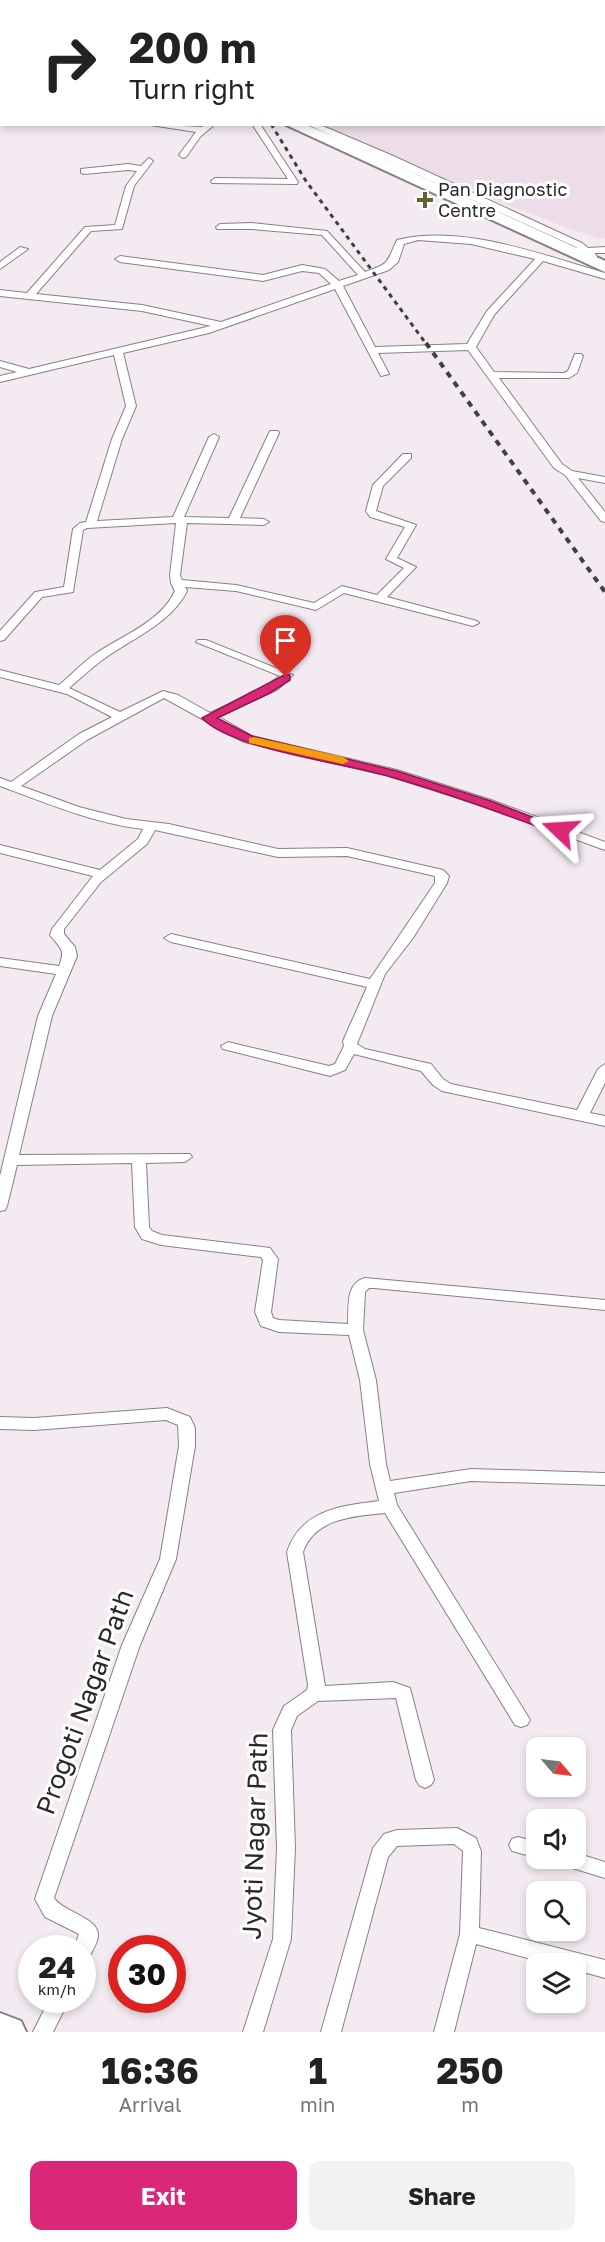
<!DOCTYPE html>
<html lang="en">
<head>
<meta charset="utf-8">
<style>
  :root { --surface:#fff; --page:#f2f2f2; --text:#222; --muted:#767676; --accent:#db2777 }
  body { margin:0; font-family:"Golos Text",sans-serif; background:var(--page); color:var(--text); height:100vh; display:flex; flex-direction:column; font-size:22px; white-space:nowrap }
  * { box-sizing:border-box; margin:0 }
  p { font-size:20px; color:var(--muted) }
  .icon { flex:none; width:33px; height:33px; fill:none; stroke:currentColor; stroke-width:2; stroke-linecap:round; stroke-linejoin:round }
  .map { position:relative; height:2032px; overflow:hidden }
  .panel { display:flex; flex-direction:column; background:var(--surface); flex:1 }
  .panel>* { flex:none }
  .guide { position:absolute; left:0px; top:0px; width:606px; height:126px; box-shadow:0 3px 9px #0003; background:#fff; color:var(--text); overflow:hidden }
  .needle { width:39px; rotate:118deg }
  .buttons { position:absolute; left:526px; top:1737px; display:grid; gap:12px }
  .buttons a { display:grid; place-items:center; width:60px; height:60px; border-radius:12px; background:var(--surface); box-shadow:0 3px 9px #0003; font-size:30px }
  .speed { position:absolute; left:18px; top:1935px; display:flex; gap:12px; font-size:30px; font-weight:700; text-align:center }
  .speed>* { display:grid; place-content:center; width:78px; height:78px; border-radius:50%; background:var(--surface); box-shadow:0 3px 9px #0003; line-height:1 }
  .speed small { font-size:15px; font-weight:400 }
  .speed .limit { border:9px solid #d22; background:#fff; color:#111 }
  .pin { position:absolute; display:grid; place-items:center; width:51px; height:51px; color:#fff; margin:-62px -26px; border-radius:50% 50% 50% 0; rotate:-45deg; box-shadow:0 0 6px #0007 }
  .pin .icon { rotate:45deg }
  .me { position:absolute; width:66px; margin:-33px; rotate:290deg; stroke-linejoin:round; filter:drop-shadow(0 0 4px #0008) }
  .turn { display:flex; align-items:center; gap:21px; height:126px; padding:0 30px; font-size:27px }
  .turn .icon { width:78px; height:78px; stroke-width:2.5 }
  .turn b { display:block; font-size:42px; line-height:51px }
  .eta { display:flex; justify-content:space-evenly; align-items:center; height:102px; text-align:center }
  .eta b { font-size:36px; font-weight:700; line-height:42px }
  .cta { display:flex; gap:12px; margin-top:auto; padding:12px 30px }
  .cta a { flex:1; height:69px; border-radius:12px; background:var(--accent); color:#fff; font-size:24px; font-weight:700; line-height:69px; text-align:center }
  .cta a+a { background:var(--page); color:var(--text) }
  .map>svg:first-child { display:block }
</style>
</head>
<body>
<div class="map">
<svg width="605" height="2032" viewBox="0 0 605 2032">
  <rect width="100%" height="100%" fill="#f3ebf1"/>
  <path fill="#ecdde8" d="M565,0H605V238H598L562,226L301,125L604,124V2L564,1Z"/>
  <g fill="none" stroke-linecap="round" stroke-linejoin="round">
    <g stroke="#878085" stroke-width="2">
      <path id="minor" d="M215,0H223L214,2Z
        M555,0H563L554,2Z
        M0,21H2V25H0Z
        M144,124L202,127L205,124H215L200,137L186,157L183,158L179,155L196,132Z
        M252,124H260L298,182L297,184L212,183L211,181L215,178L288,179Z
        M306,124H318L391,155L582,243L588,248L605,247V253H594L597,256L593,263H587V257L576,247Z
        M149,158L153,161L134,186L122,229L91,231L36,294L142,305L221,322L331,284L319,273L302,271L263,281L120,262L115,259L120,256L263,275L302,265L325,269L339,281L358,275L322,235L252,229H217L216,227L220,224L252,223L327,231L365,272C391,263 386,263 397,240C463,224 542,255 605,273V279L543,261L494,315L476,347L494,372L564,373L568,371L575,354H581L583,356L577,373L569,378H499L562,464L572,471L605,477V483L578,478L605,512V522L601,521L565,475L554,468L468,350L378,353L389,374L381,376L335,289L209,333L123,353L136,406L122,439L97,521L173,517L209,437L214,434L219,437L184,517L229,518L269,433L270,431H278L279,433L240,518L264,519L269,522L264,525L187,523L180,575L182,580L236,585L314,603L342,586L377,595L404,568L386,559L405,527L370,517L366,511L373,485L403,454H411V458L383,486L376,511L416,525L397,558L416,567L387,597L477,621L479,623L473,626L344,593L316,610L236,591L185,587L187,591C170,625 130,639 101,661C90,669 80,679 69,688L120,712L163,691L178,695L210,713L259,690L280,676L196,642L198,640H206L293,675L278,689L219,717L252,736L397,770L491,800L605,842V850L483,806L389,776L244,742L164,698L87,740L21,786L79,807L126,819L169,824L278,849L347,848L443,870L449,876L447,883L413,938L385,974L357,1044L365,1049L431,1064L443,1079L451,1084L577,1110L598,1069L605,1064V1083L590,1113L605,1116V1126L442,1091L433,1085L421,1071L354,1054L345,1070L330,1076L223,1049L221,1046L228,1042L329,1066L335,1064L344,1046L343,1041L367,987L171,942L164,938L171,934L370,979L435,883V876L347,856L278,857L155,830L147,844L101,882L64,929V934L75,947L77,956L52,1016L19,1155L190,1154L192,1157L185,1162L146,1163L149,1227L152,1231L162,1235L270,1248L278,1259L271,1312L273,1318L279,1320L348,1324C349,1308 345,1283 365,1278L605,1300V1310L374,1288H369L365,1292L363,1330L376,1380L386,1464L390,1481L471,1469L605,1473V1485L471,1481L394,1493L397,1505L527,1715L530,1720L527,1725L521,1727L515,1725L385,1513C354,1516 315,1518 303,1552L325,1686L393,1682L410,1688L434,1780L431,1785L425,1788L419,1785L416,1780L396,1698L318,1701L297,1716L291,1730L295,1848L291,1939L263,2032H243L273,1939L277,1848L273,1730L284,1706L307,1690L308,1685L287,1552C301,1510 340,1506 379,1501L370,1464L360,1380L349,1335L279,1332L261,1326L255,1312L263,1260L261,1257L161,1245L142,1239L135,1227L132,1163L17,1165L7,1206L5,1210L0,1211V1176L38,1016L56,974L0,966V958L59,966C66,949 60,948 50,935L52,929L93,876L0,853V845L100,870L138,839L143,829C93,823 46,803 0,786V778L11,782L79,734L112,717L67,694L0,677V670L59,685C71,675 82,663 95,654C121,636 161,622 175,591L171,583L170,575L176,523L87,528L83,530L73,592L42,597L4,640L0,641V631L35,592L64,587L73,529L80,523L86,522L112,439L126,406L114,355L0,382V376L17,372L0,367V361L29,369L211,326L142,311L0,296V290L27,293L85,227L115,225L126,186L137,171L128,170L84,174L81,173V169L128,164L141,166ZM418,240L471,244L535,259L487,311L467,344L375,347L343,286L389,270L398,262L404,244Z
        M20,247L28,249L0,269V262Z
        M167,1408L190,1417L195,1428V1446L176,1559L140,1645L54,1898C63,1912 100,1918 98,1936C98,1943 91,1952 89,1958L82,1960V1948H74L79,1934L45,1917L35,1899L122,1645L160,1559L179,1446L178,1425L166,1420L34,1430L0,1429V1417L34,1418Z
        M457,1828L476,1838L481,1851L479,1928L605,1960V1978L576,1970V1964H550L476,1944L454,2032H434L460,1934L463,1851L454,1844L397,1846L388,1857L341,2032H321L373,1848L384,1834L397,1830Z
        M518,1837L537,1842V1858L512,1851L509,1845L512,1839Z
        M576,1853L605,1862V1878L559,1864L557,1858H576Z
        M49,2000H69L53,2032H33Z"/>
    </g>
    <g stroke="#878085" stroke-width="4">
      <path id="primary" d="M21,0H35L36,2H22Z
        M284,124H304L340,139L605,261V272Z
        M0,2013L21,2021L26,2032H0Z"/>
    </g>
    <use href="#minor" fill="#fff" fill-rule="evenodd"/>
    <use href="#primary" fill="#fff" fill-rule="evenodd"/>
    <path stroke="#423f41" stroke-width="3" stroke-dasharray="4.5 4.5" stroke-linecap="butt" d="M271,124L306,181L427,345"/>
    <path stroke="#423f41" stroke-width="4" stroke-dasharray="6 6" stroke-linecap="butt" d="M426,343L605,592"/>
  </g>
  <path fill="#db2777" stroke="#8e194d" stroke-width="1.5" d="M286,674L290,675V680L270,693L217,718L252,736L397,771L491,801L566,830L564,833H555C501,813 447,793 391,777C346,763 232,750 202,718Z"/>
  <path fill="#f59e0b" d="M254,737L343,757L349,761L343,764L249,743V738Z"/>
  <path fill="#626330" stroke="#fff" stroke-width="2" d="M422 191h6v6h6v6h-6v6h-6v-6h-6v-6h6z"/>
  <g text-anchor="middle" stroke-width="6" stroke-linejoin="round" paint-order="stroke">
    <g font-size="18" fill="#2b282a" stroke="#fff" text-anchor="start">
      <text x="438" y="196">Pan Diagnostic<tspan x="438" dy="21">Centre</tspan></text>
    </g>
    <g font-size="26" fill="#2b282a" stroke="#fff">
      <text transform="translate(85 1702) rotate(-70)" y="9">Progoti Nagar Path</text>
      <text transform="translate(255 1836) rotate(-88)" y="9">Jyoti Nagar Path</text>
    </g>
  </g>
</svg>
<div class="buttons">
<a><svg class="needle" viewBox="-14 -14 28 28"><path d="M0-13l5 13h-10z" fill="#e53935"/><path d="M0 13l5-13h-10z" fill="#767676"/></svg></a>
<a><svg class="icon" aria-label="sound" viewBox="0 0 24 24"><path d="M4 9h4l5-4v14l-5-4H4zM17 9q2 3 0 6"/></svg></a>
<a><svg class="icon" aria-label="search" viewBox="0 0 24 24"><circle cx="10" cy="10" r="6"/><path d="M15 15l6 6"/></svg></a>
<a><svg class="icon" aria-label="layers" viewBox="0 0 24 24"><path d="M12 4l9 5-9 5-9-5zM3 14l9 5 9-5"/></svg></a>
</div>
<div class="speed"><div>24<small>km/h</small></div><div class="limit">30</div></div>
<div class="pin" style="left:286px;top:677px;background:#d93025"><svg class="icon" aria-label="arrive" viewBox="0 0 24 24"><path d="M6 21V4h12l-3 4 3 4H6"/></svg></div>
<svg class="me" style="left:560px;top:830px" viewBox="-20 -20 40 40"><path d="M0-17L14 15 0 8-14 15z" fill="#db2777" stroke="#fff" stroke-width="4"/></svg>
<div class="guide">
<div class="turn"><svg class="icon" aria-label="right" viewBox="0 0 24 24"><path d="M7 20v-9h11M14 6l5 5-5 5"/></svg><div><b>200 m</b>Turn right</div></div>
</div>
</div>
<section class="panel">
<div class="eta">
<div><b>16:36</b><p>Arrival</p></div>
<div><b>1</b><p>min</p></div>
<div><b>250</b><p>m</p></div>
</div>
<div class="cta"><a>Exit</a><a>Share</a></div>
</section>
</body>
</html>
